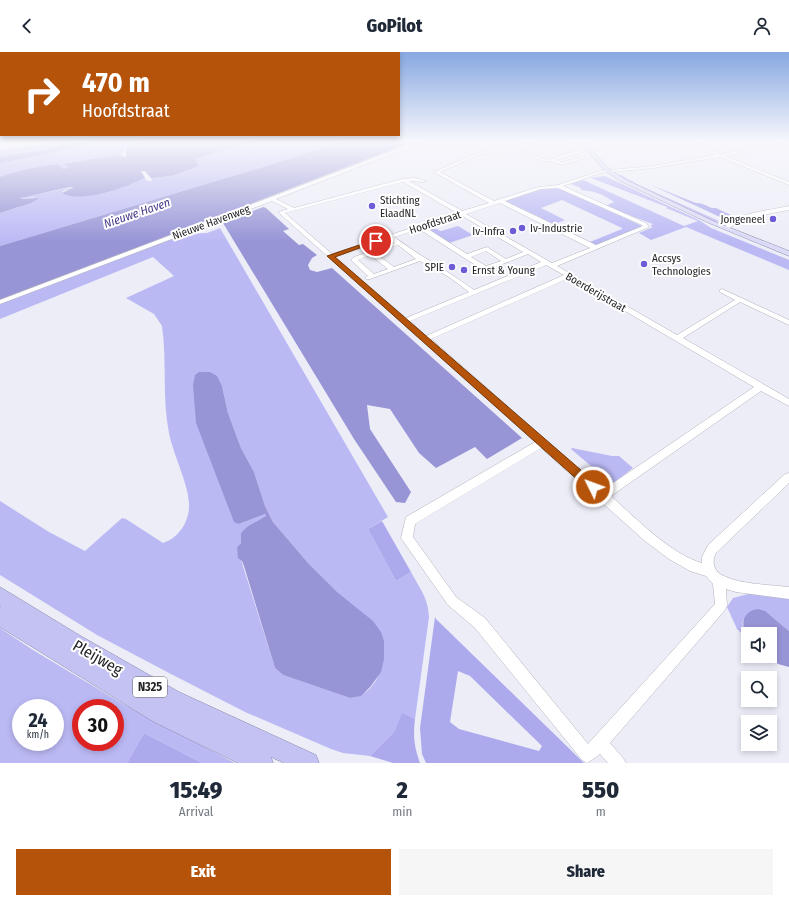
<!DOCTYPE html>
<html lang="en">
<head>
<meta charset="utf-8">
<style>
  :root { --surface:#fff; --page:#f6f6f7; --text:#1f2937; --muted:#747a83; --accent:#b45309 }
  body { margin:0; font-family:"Fira Sans Condensed",sans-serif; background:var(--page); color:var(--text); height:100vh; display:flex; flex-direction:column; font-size:15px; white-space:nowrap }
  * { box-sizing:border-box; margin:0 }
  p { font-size:13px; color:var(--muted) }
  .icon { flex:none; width:22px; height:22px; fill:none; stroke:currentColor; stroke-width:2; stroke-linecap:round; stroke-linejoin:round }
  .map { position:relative; height:711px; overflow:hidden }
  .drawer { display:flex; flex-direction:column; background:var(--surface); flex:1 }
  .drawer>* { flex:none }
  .banner { position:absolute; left:0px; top:0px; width:400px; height:84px; box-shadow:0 2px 6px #0003; background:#b45309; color:#fff; overflow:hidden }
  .tools { position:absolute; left:741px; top:575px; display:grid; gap:8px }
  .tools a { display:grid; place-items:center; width:36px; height:36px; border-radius:0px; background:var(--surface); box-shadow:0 2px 6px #0003; font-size:20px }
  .speed { position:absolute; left:12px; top:647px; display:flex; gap:8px; font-size:20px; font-weight:700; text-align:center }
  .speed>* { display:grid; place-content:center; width:52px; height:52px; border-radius:50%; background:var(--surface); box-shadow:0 2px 6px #0003; line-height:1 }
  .speed small { font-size:10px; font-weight:400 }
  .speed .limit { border:6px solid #d22; background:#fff; color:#111 }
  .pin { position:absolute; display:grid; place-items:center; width:34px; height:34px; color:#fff; margin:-17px; border:2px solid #fff; border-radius:50%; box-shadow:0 1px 4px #0007 }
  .me { position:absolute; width:44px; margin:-22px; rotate:312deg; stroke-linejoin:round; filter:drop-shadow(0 0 3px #0008) }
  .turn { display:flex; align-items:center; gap:14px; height:84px; padding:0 16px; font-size:18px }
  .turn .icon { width:52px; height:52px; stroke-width:2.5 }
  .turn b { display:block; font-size:28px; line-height:34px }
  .eta { display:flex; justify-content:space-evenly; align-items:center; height:68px; text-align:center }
  .eta b { font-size:24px; font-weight:800; line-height:28px }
  .button { display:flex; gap:8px; margin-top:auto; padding:8px 16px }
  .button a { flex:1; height:46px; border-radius:0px; background:var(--accent); color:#fff; font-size:16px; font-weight:800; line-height:46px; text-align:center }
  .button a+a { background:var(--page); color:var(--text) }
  header { display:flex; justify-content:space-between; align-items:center; height:52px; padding:0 16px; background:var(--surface); font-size:18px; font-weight:800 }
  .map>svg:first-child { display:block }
</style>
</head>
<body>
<header><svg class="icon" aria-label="back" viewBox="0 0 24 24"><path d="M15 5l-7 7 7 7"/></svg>GoPilot<svg class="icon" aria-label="person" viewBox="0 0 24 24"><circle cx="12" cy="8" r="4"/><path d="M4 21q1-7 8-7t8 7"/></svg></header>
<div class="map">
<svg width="789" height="711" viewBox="0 0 789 711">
  <rect width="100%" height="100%" fill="#ededf8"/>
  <path fill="#bbb9f4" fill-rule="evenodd" d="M140,90L125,95V99L121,102L125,105L0,131V98L46,91Z
    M255,90H339L263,115L0,194V161L19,155L35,145L20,147L21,146L73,135H74L63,139L62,141C90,146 119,138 145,126L147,129H152L151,126L172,124L199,114L196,109L197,106Z
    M616,123H621L639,133L719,169L716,170L680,154Z
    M605,124L699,168L711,176L789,208V218L686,175L651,188L639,181L653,175L650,174L653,172L605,154L614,150C602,142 596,139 581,138V136L571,132L583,128L684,174L698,169L666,156L667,155L591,126Z
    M556,136L562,137L642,174L599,194L594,193L535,163L531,162L504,149L542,137ZM562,148L622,176V177L590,190L555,172L565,168L541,156Z
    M458,174L473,183L449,191L428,178L434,176L441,179Z
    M220,176L388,465L368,477L396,529L411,520C420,537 428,545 429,565L415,667L402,662L394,680L370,704L343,701L331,697L245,660L169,621L97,583L0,523V449L49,480L85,499L122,466L126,467L163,491C179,486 190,469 189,451C188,431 173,402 169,381C162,346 167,309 162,274L154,262L126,246L174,224L153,205L0,267V248L169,183L207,181ZM199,320H210L222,334L228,361L241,396L254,420L265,454L273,470L308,511L384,589C384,614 378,642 350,646L283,623L275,616L237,495L241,491L248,474L266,464L265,462L239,472Z
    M572,396L612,404H619L633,416L612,432L571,397Z
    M760,539L789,544V579L772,565L749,561C735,575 748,576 748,588L737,577L727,555L733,546Z
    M0,576L33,598L125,653L235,711H202L144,681L127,711H0ZM21,656H55V690H21ZM81,656H115V690H81Z"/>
  <path fill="#acaaec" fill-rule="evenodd" d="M651,133L696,151C704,150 709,157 716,156L737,166L728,167L720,165Z
    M382,469L411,520L396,529L368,477Z
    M435,565L436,567L584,711H426L422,702L420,676ZM458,619L470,624L542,694L539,699L459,677L450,670Z
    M402,661L415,667C413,685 414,694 420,711H393L370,704L394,680Z
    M144,681L202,711H127Z"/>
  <path fill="#9795d6" d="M140,90H255L197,106L196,109L199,114L172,124L151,126L145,119H141L145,126C127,135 80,152 62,141L74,135H70L21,146L20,147L39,146L31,151L0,161V125C19,118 39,115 58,112L63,117L69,116L64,112L116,103L126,105V94Z
    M339,90H412L0,248V194L263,115Z
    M87,91L90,92L60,99L0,111V105L44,98L67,92Z
    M263,155L266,156L289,177L283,179L299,193L303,192L317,203L312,206L308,213L310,218L317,220L332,216L522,386L487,407L475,395L436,416L419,401L390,357L367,353L370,377L411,440L405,451L396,450L354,387L223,171Z
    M199,320H210L217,324L222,334L228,361L241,396L254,420L265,454L273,470L308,511L337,540L373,569L381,580L384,589V607L381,620L371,634L361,644L350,646L283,623L275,616L244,514L242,509L238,506L237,495L241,491V481L248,474L266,464L265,462L239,472L234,470L196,371L193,333L195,323Z
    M758,557L765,559L789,579V615L778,612L769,604H770V582H748V584C739,573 743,559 758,557Z"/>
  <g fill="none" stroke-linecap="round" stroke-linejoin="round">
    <g stroke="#b1b2bb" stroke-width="1">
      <path id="minor" d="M416,90H423L276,147L294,156L402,127L415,126L426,129L424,130L409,129L462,159L489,151L434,120L482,99L499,102L525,90H531L517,97L547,108L576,99L570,90H574L581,101L556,108L562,110L583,105L585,106L562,113L551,109L545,110L514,98L499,104L484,101L440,120L494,149L538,135L558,133L600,119L653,114L715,103L687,90H693L721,102L789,90V92L725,104L789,130V133L720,105L653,116L601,121L563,134L646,171L649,175L557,214L677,283L735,248L720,240V238L722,237L789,268V273L740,250L683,286L789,347V354L761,339L611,444C634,465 672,503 702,511V505L708,493L785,422L789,421V431L716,501C711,510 714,520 724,524C739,532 771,533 789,535V547L736,540L726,537L727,554L725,558L610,691L623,706L626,711H608L600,702L592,708L587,711L582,708L475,576L448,553L401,486L406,465L535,390L278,160L288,157L272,149L0,252V248ZM403,130L457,161L332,202L285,161ZM558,136L642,173L643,174L596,193L505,149L541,137ZM500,151L590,196L552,211L466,162ZM461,163L523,200L506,207L487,195L467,202L425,175ZM419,177L491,223L496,222L490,217L528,202L541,210L474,238C448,219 420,204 394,185ZM389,187L394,191L354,205L351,208L368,224L366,225V227H370L420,209L449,225L469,240L406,266L335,205ZM398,193L416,207L394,215L375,201ZM486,199L501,209L486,214L471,205ZM370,203L388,217L374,222L358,208ZM546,213L564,223L426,284L410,269ZM569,226L754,335L603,438L431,287ZM541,396L645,489L669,507L690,519L706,524L713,532L715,552L588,692L485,566L456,545L413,485L415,472Z
        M483,90H488L483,94H479V92Z
        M789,154V158C768,162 746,164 728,177L723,176C739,160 768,159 789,154Z"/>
    </g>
    <g stroke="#8b8bab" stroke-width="1">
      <path id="major" d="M580,90H585L608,116L624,127L713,169L789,199V204L709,171L620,129L604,118Z"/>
    </g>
    <g stroke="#8b8bab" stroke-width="1">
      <path id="highway" d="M0,535L79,583L179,640L316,703L319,711H284L271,705L273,711H238L154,670L0,575V555H1L0,554Z"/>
    </g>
    <use href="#minor" fill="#fff" fill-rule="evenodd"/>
    <use href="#major" fill="#dbdaf7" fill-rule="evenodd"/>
    <use href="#highway" fill="#c3c2f2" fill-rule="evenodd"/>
  </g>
  <linearGradient id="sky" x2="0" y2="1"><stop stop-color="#87a8e1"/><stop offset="0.47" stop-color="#f7f7fc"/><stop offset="1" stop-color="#f7f7fc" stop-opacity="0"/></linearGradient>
  <rect width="789" height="190" fill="url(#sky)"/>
  <path fill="#b45309" stroke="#753606" d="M374,188L379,189L335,205L597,432L598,435L597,438L593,440L589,438L327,204Z"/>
  <g fill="#6d5cd5" stroke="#fff" stroke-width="1.5">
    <circle cx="372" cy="154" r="4"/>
    <circle cx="773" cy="167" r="4"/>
    <circle cx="522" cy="176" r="4"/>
    <circle cx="513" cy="179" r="4"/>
    <circle cx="644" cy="212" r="4"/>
    <circle cx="452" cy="215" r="4"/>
    <circle cx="464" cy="218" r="4"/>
  </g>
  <g text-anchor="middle" stroke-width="4" stroke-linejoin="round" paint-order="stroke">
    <g font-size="11" fill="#242428" stroke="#fff" text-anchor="start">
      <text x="380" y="152">Stichting<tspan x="380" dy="13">ElaadNL</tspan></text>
      <text x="765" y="171" text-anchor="end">Jongeneel</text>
      <text x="530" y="180">Iv-Industrie</text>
      <text x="505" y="183" text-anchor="end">Iv-Infra</text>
      <text x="652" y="210">Accsys<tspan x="652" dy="13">Technologies</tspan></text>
      <text x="444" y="219" text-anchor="end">SPIE</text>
      <text x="472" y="222">Ernst &amp; Young</text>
    </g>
    <g font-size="11" fill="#242428" stroke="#fff">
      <text transform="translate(211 170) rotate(-20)" y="4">Nieuwe Havenweg</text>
      <text transform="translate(435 170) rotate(-18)" y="4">Hoofdstraat</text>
      <text transform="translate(596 240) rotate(30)" y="4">Boerderijstraat</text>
    </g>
    <g font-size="12" font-style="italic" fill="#453a88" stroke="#fff">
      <text transform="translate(137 161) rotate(-19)" y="4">Nieuwe Haven</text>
    </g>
    <rect fill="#fff" stroke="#666668" stroke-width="1" x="133" y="625" width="34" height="20" rx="3"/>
    <g font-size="12" font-weight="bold" fill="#242428">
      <text x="150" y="639">N325</text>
    </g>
    <g font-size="16" fill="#242428" stroke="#fff">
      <text transform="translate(98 605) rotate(30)" y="6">Pleijweg</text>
    </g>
  </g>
</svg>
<div class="tools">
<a><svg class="icon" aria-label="sound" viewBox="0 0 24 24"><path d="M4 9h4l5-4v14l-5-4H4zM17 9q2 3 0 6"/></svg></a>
<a><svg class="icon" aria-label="search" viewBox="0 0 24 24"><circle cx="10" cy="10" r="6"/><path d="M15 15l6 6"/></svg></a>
<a><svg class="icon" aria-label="layers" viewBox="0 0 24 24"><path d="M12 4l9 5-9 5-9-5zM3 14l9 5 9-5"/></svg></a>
</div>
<div class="speed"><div>24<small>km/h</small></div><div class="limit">30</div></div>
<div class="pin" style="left:376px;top:189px;background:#d93025"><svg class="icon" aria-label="arrive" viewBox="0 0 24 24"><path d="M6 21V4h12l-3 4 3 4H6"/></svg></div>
<svg class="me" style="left:593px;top:435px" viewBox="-20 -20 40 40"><circle r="17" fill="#b45309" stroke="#fff" stroke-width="3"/><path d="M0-11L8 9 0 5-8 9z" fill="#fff"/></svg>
<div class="banner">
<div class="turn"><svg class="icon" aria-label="right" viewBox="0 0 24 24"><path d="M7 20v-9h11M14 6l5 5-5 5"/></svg><div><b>470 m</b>Hoofdstraat</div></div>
</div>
</div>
<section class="drawer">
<div class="eta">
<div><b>15:49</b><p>Arrival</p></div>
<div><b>2</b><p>min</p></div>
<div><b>550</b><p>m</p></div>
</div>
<div class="button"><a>Exit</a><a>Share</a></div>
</section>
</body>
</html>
